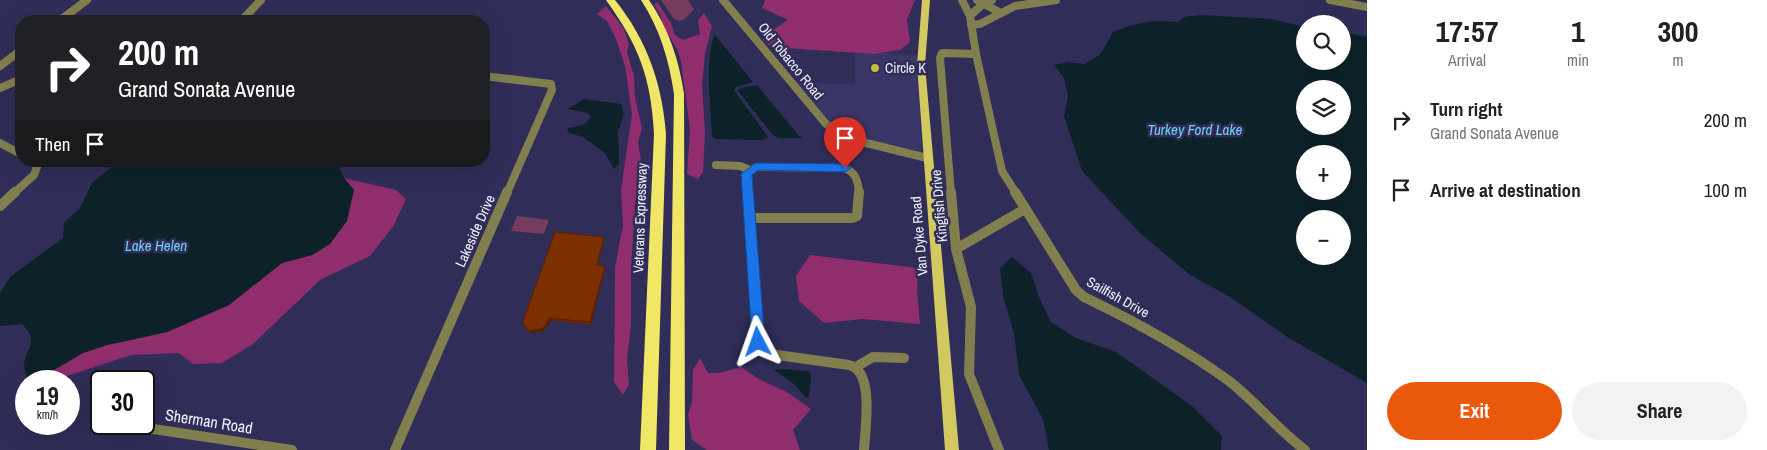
<!DOCTYPE html>
<html lang="en">
<head>
<meta charset="utf-8">
<style>
  :root { --surface:#fff; --page:#f2f2f2; --text:#222; --muted:#767676; --accent:#ea580c }
  body { margin:0; font-family:"Archivo Narrow",sans-serif; background:var(--page); color:var(--text); height:100vh; display:flex; flex-direction:column; font-size:19px; white-space:nowrap }
  * { box-sizing:border-box; margin:0 }
  p { font-size:16px; color:var(--muted) }
  .icon { flex:none; width:28px; height:28px; fill:none; stroke:currentColor; stroke-width:2; stroke-linecap:round; stroke-linejoin:round }
  .map { position:relative; flex:1; overflow:hidden }
  .sheet { display:flex; flex-direction:column; background:var(--surface); width:400px }
  .sheet>* { flex:none }
  .hud { position:absolute; left:15px; top:15px; width:475px; height:152px; border-radius:20px; box-shadow:0 5px 20px #0002; background:#202124; color:#fff; overflow:hidden }
  .fabs { position:absolute; left:1296px; top:15px; display:grid; gap:10px }
  .fabs a { display:grid; place-items:center; width:55px; height:55px; border-radius:50%; background:var(--surface); box-shadow:0 5px 20px #0002; font-size:25px }
  .speed { position:absolute; left:15px; top:370px; display:flex; gap:10px; font-size:25px; font-weight:700; text-align:center }
  .speed>* { display:grid; place-content:center; width:65px; height:65px; border-radius:50%; background:var(--surface); box-shadow:0 5px 20px #0002; line-height:1 }
  .speed small { font-size:12px; font-weight:400 }
  .speed .limit { border:2px solid #111; border-radius:8px; background:#fff; color:#111 }
  .pin { position:absolute; display:grid; place-items:center; width:42px; height:42px; color:#fff; margin:-51px -21px; border-radius:50% 50% 50% 0; rotate:-45deg; box-shadow:0 0 5px #0007 }
  .pin .icon { rotate:45deg }
  .me { position:absolute; width:55px; margin:-28px; rotate:356deg; stroke-linejoin:round; filter:drop-shadow(0 0 4px #0008) }
  .turn { display:flex; align-items:center; gap:18px; height:105px; padding:0 20px; font-size:22px }
  .turn .icon { width:65px; height:65px; stroke-width:2.5 }
  .turn b { display:block; font-size:35px; line-height:42px }
  .then { display:flex; align-items:center; height:48px; padding:0 20px; background:#0003; gap:10px; font-size:19px }
  .eta { display:flex; justify-content:space-evenly; align-items:center; height:85px; text-align:center }
  .eta b { font-size:30px; font-weight:700; line-height:35px }
  .primary-button { display:flex; gap:10px; margin-top:auto; padding:10px 20px }
  .primary-button a { flex:1; height:58px; border-radius:30px; background:var(--accent); color:#fff; font-size:20px; font-weight:700; line-height:58px; text-align:center }
  .primary-button a+a { background:var(--page); color:var(--text) }
  ul { padding:0; list-style:none }
  li { display:flex; align-items:center; gap:15px; height:70px; padding:0 20px }
  li div { flex:1 }
  li b { display:block; font-size:19px }
  li em { font-style:normal }
  main { display:flex; flex:1; min-height:0 }
  .map>svg:first-child { display:block }
</style>
</head>
<body>
<main>
<div class="map">
<svg width="1367" height="450" viewBox="0 0 1367 450">
  <rect width="100%" height="100%" fill="#302d58"/>
  <path fill="#393567" d="M855,51L917,55L922,156L847,137L827,122L790,81L855,85Z"/>
  <path fill="#743c5d" d="M661,0H688L694,9L686,18L680,21L674,19Z
    M517,216H518L549,220L544,234L511,231Z"/>
  <path fill="#8f2d6d" d="M765,0H915L907,20L910,42L900,50L874,54L771,47L763,40L765,35L788,20L762,8Z
    M657,2L671,23L675,35L683,40L700,34L698,20L704,13L712,26L705,54L702,86L705,132L703,173L698,179L687,174L690,129L681,61L677,49L664,27L660,14L654,5Z
    M606,6L624,29L629,45L627,52L634,76L635,97L642,128L638,142L641,161L635,205L631,270V325L627,359L629,385L623,395L614,382L615,267L623,225L621,190L632,114L625,66L616,39L607,21L597,14Z
    M344,178L396,190L406,199L394,225L370,256L320,280L253,344L222,363L193,364L179,353L131,355L55,380L40,378L83,353L107,345L167,332L229,305L282,263L312,255L330,244L354,190Z
    M810,255L918,268L917,291L920,324L863,319L824,323L799,301L796,276Z
    M700,358L708,373H719L741,367L759,379L787,392L811,409L793,430L800,450H707L692,440L688,414L692,403L693,370Z"/>
  <path fill="#0d2129" fill-rule="evenodd" d="M1200,15L1271,19L1305,27V61H1342L1343,32L1367,37V383L1289,338L1230,297L1189,274L1139,232L1082,171L1064,116L1068,96L1064,78L1054,65L1068,62L1084,64L1098,56L1103,50L1113,32C1141,22 1149,20 1178,22L1184,17ZM1305,89H1342V126H1305ZM1305,154H1342V191H1305ZM1305,219H1342V256H1305Z
    M715,35L753,82L736,87L734,90L768,137L762,140L715,139L712,136C711,110 704,57 715,35Z
    M757,85L799,136L802,137L801,138H778L772,134L738,91L740,88Z
    M584,99L621,104L624,114L618,132L619,165L614,169L605,153L583,137L569,133L567,128C577,127 585,126 591,117L588,113L568,109Z
    M119,161H336L344,178L354,190L347,221L330,244L312,255L282,263L229,305L167,332L107,345L83,353L40,378L27,377C26,374 24,369 24,365C25,348 41,342 22,324L0,326V293L11,276L63,238L64,223L80,208L92,183Z
    M1012,257L1031,273L1039,297L1051,322L1076,338L1116,352L1192,406L1222,436L1221,450H1049L1043,419L1019,375L1014,333L1003,296L1000,268Z
    M779,369L808,371L811,374L809,396L806,398L794,384L774,370Z"/>
  <g fill="none" stroke-linecap="round" stroke-linejoin="round">
    <path stroke="#827f4f" stroke-width="8" d="M723,0L826,124L846,138L927,158
      M962,0L970,16
      M977,0L1001,13
      M992,0L984,3L970,16L976,54L1002,171L1016,193
      M1330,0L1367,7
      M59,21L87,0
      M241,21L261,0
      M971,25L980,24L1015,6L1056,0
      M0,66L21,50
      M484,76L551,84L552,90L507,193
      M0,88L21,79
      M0,143L21,154
      M716,165L740,166L750,170
      M14,193L34,175L37,167L33,161
      M748,193L747,174L756,167L844,168C856,172 858,181 859,193
      M951,193L940,58L942,53L976,54"/>
    <path stroke="#827f4f" stroke-width="10" d="M748,192L750,218
      M951,192L956,249L971,307L969,374L999,450
      M1015,192L1076,290L1084,297C1134,321 1184,348 1229,381C1256,402 1277,429 1305,450
      M0,206L15,192
      M750,218H852L857,216L859,192
      M750,218L758,342L762,349L770,354L849,365C875,371 865,429 864,450
      M956,249L1025,209
      M856,367L873,357L904,358
      M120,424L292,450
      M395,450L507,192"/>
    <path fill="#d2c961" fill-rule="evenodd" d="M922,0H930L925,65L959,450H945L917,65Z"/>
    <path fill="#f1e767" fill-rule="evenodd" d="M606,0H615C647,40 662,83 666,134L656,450H640L654,134C651,77 639,46 606,0Z
      M641,0H649C669,29 679,60 684,94L685,450H669L674,94C669,60 660,29 641,0Z"/>
  </g>
  <path fill="#6b2800" d="M604,239L598,265L605,268L591,325L551,320L544,331L531,333L525,329L523,321Z"/>
  <path fill="#572100" d="M604,237V239L597,267V265Z
    M605,266V268L591,325L590,322Z
    M550,318L551,320L544,331L531,333V331Z"/>
  <path fill="#7c2f00" stroke="#572100" d="M555,232L604,237L597,265L605,266L590,322L550,318L543,328L531,331L524,326L523,321Z"/>
  <path fill="#1a73e8" stroke="#114b97" d="M756,163L845,164L851,168L845,172L758,170L752,175L765,342L763,346L758,347L754,346L752,342L741,174Z"/>
  <circle fill="#c6bc3c" stroke="#302d58" stroke-width="2" cx="875" cy="68" r="5"/>
  <g text-anchor="middle" stroke-width="5" stroke-linejoin="round" paint-order="stroke">
    <g font-size="14" fill="#f1f1fd" stroke="#302d58">
      <text transform="translate(791 61) rotate(51)" y="5">Old Tobacco Road</text>
      <text transform="translate(939 206) rotate(-95)" y="5">Kingfish Drive</text>
      <text transform="translate(640 218) rotate(-88)" y="5">Veterans Expressway</text>
      <text transform="translate(475 231) rotate(-66)" y="5">Lakeside Drive</text>
      <text transform="translate(919 236) rotate(-95)" y="5">Van Dyke Road</text>
      <text transform="translate(1118 297) rotate(29)" y="5">Sailfish Drive</text>
    </g>
    <g font-size="14" fill="#f1f1fd" stroke="#302d58" text-anchor="start">
      <text x="885" y="73">Circle K</text>
    </g>
    <g font-size="15" font-style="italic" fill="#6cd0f5" stroke="#302d58">
      <text x="1195" y="135">Turkey Ford Lake</text>
      <text x="156" y="251">Lake Helen</text>
    </g>
    <g font-size="16" fill="#f1f1fd" stroke="#302d58">
      <text transform="translate(209 421) rotate(9)" y="6">Sherman Road</text>
    </g>
  </g>
</svg>
<div class="fabs">
<a><svg class="icon" aria-label="search" viewBox="0 0 24 24"><circle cx="10" cy="10" r="6"/><path d="M15 15l6 6"/></svg></a>
<a><svg class="icon" aria-label="layers" viewBox="0 0 24 24"><path d="M12 4l9 5-9 5-9-5zM3 14l9 5 9-5"/></svg></a>
<a>+</a>
<a>−</a>
</div>
<div class="speed"><div>19<small>km/h</small></div><div class="limit">30</div></div>
<div class="pin" style="left:845px;top:168px;background:#d93025"><svg class="icon" aria-label="arrive" viewBox="0 0 24 24"><path d="M6 21V4h12l-3 4 3 4H6"/></svg></div>
<svg class="me" style="left:758px;top:342px" viewBox="-20 -20 40 40"><path d="M0-17L14 15 0 8-14 15z" fill="#1a73e8" stroke="#fff" stroke-width="4"/></svg>
<div class="hud">
<div class="turn"><svg class="icon" aria-label="right" viewBox="0 0 24 24"><path d="M7 20v-9h11M14 6l5 5-5 5"/></svg><div><b>200 m</b>Grand Sonata Avenue</div></div>
<div class="then">Then<svg class="icon" aria-label="arrive" viewBox="0 0 24 24"><path d="M6 21V4h12l-3 4 3 4H6"/></svg></div>
</div>
</div>
<section class="sheet">
<div class="eta">
<div><b>17:57</b><p>Arrival</p></div>
<div><b>1</b><p>min</p></div>
<div><b>300</b><p>m</p></div>
</div>
<ul>
<li><svg class="icon" aria-label="right" viewBox="0 0 24 24"><path d="M7 20v-9h11M14 6l5 5-5 5"/></svg><div><b>Turn right</b><p>Grand Sonata Avenue</p></div><em>200 m</em></li>
<li><svg class="icon" aria-label="arrive" viewBox="0 0 24 24"><path d="M6 21V4h12l-3 4 3 4H6"/></svg><div><b>Arrive at destination</b></div><em>100 m</em></li>
</ul>
<div class="primary-button"><a>Exit</a><a>Share</a></div>
</section>
</main>
</body>
</html>
